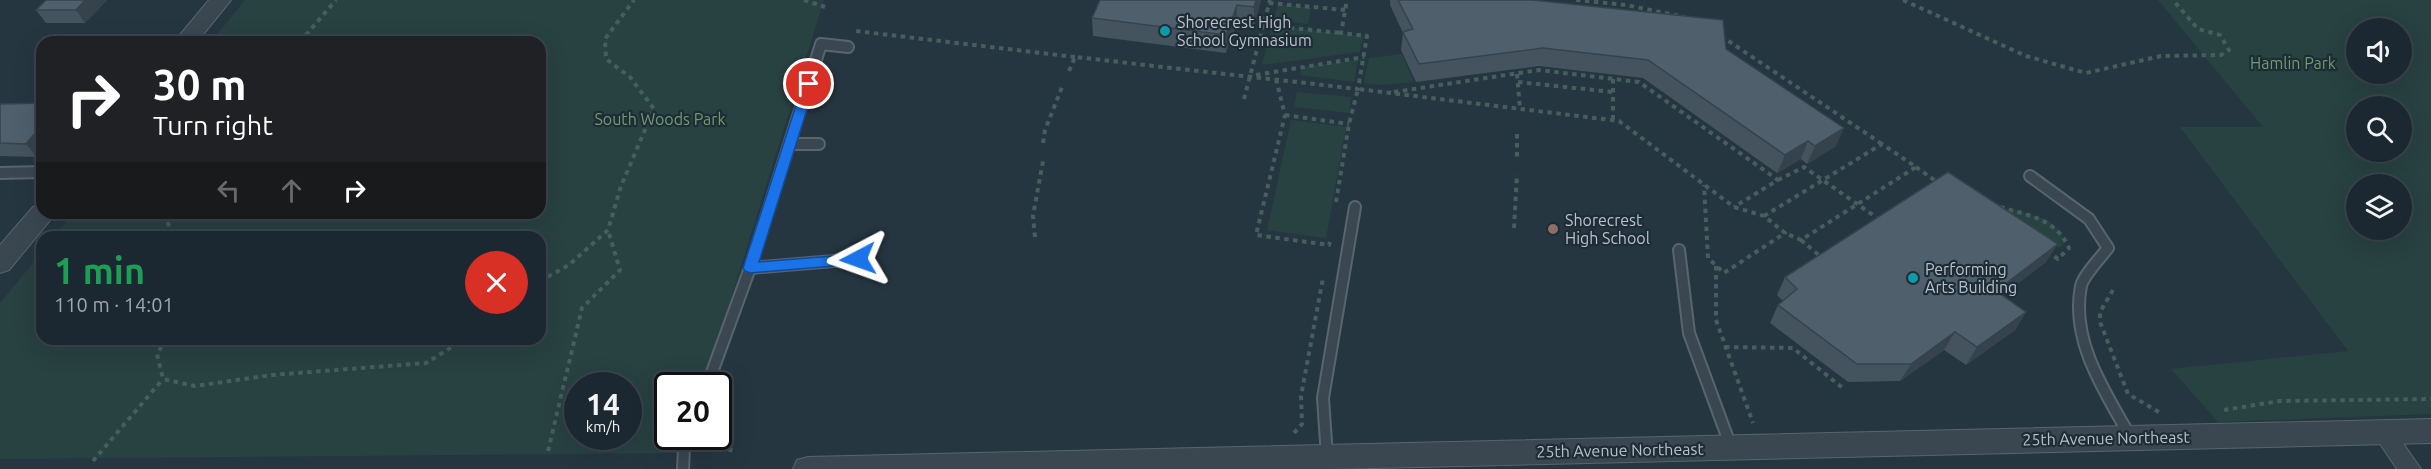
<!DOCTYPE html>
<html lang="en">
<head>
<meta charset="utf-8">
<style>
  :root { --surface:#1c2831; --page:#253039; --text:#f1f3f6; --muted:#a0a6ab; --line:#3a444d }
  body { margin:0; font-family:Ubuntu,sans-serif; background:var(--page); color:var(--text); height:100vh; display:flex; flex-direction:column; font-size:22px; white-space:nowrap }
  * { box-sizing:border-box; margin:0 }
  p { font-size:20px; color:var(--muted) }
  .icon { flex:none; width:33px; height:33px; fill:none; stroke:currentColor; stroke-width:2; stroke-linecap:round; stroke-linejoin:round }
  .map { position:relative; flex:1; overflow:hidden }
  .side { position:absolute; left:36px; top:231px; width:510px; height:114px; display:flex; flex-direction:column; background:var(--surface); border-radius:18px; box-shadow:0 6px 24px #0002,0 0 0 2px var(--line) }
  .side>* { flex:none }
  .banner { position:absolute; left:36px; top:36px; width:510px; height:183px; border-radius:18px; box-shadow:0 6px 24px #0002,0 0 0 2px var(--line); background:#202124; color:#fff; overflow:hidden }
  .controls { position:absolute; left:2346px; top:18px; display:grid; gap:12px }
  .controls a { display:grid; place-items:center; width:66px; height:66px; border-radius:50%; background:var(--surface); box-shadow:0 6px 24px #0002,0 0 0 2px var(--line); font-size:30px }
  .speed { position:absolute; left:564px; top:372px; display:flex; gap:12px; font-size:30px; font-weight:700; text-align:center }
  .speed>* { display:grid; place-content:center; width:78px; height:78px; border-radius:50%; background:var(--surface); box-shadow:0 6px 24px #0002,0 0 0 2px var(--line); line-height:1 }
  .speed small { font-size:15px; font-weight:400 }
  .speed .limit { border:3px solid #111; border-radius:9px; background:#fff; color:#111 }
  .pin { position:absolute; display:grid; place-items:center; width:51px; height:51px; color:#fff; margin:-26px; border:3px solid #fff; border-radius:50%; box-shadow:0 2px 6px #0007 }
  .me { position:absolute; width:66px; margin:-33px; rotate:266deg; stroke-linejoin:round; filter:drop-shadow(0 0 4px #0008) }
  .turn { display:flex; align-items:center; gap:21px; height:126px; padding:0 18px; font-size:27px }
  .turn .icon { width:78px; height:78px; stroke-width:2.5 }
  .turn b { display:block; font-size:42px; line-height:51px }
  .lanes { display:flex; align-items:center; height:57px; padding:0 18px; background:#0003; justify-content:center; gap:30px; direction:ltr }
  .lanes .off { opacity:.35 }
  .round { display:grid; place-items:center; flex:none; width:63px; height:63px; border-radius:32px; background:var(--page) }
  .headline { display:flex; align-items:center; justify-content:space-between; height:102px; padding:0 18px }
  h1 { font-size:36px; font-weight:700; line-height:45px; color:#1e9e55 }
  .map>svg:first-child { display:block }
</style>
</head>
<body>
<div class="map">
<svg width="2431" height="469" viewBox="0 0 2431 469">
  <rect width="100%" height="100%" fill="#263641"/>
  <path fill="#284241" fill-rule="evenodd" d="M245,0H824L704,385L668,386V436L688,437L680,453L0,459V303L42,252V339H540V237H54L73,213H540V42H211ZM578,386H628V436H578Z
    M2158,0H2431V414L2218,422L2171,369L2348,351L2180,127H2263ZM2356,28H2402V74H2356ZM2356,106H2402V152H2356ZM2402,184V230H2356V184Z
    M1278,4L1311,8L1308,24L1274,20Z
    M1272,26L1363,36L1360,52L1262,65Z
    M1402,54L1414,82L1382,85L1364,83L1369,58Z
    M1358,60L1354,82L1300,75L1302,67Z
    M1297,92L1351,97L1349,113L1294,107Z
    M1291,120L1346,127L1326,238L1267,230Z
    M2009,208L2047,220L2062,232L2064,244L2059,248L2003,211Z"/>
  <g fill="none" stroke-linecap="round" stroke-linejoin="round">
    <g stroke="#58656e" stroke-width="14">
      <path id="service" d="M791,144H819
        M0,173L42,172
        M2030,176L2089,219L2108,248C2101,257 2083,276 2081,286C2070,341 2105,392 2131,438
        M1679,250L1689,333L1731,447
        M750,268L858,259
        M707,386L750,268L821,44L848,47
        M1327,457L1323,398L1355,207
        M683,469L684,448L689,436"/>
    </g>
    <g stroke="#58656e" stroke-width="2">
      <path id="minor" d="M2383,423L2391,426L2421,469H2397L2372,432L2375,426Z"/>
    </g>
    <g stroke="#58656e" stroke-width="2">
      <path id="tertiary" d="M209,0H231L197,42H174Z
        M42,204V213H55L51,219L9,270L0,273V245L33,207Z
        M2431,419V443L1333,469H793L797,460L808,457Z"/>
    </g>
    <path stroke="#465e5d" stroke-width="4" stroke-dasharray="4.5 4.5" stroke-linecap="butt" d="M804,0L825,7
      M1576,0L1626,5L1685,17
      M1903,0L2026,56L2086,73L2161,56L2221,55L2229,50L2220,35L2198,29L2173,0
      M1269,3L1345,10
      M1263,25L1341,33
      M856,31L1075,57
      M1721,36L1882,144
      M300,42L336,0
      M1069,71L1075,57L1358,89L1367,36L1341,33L1347,0
      M1517,74L1520,109
      M1256,75L1364,57
      M1276,79L1285,115L1256,235L1329,245L1330,242
      M1613,79V120
      M1518,82L1613,92
      M1394,92L1539,70L1639,82L1778,180L1734,207
      M1244,99L1270,0
      M1285,115L1349,124
      M1517,134V157
      M1043,143L1045,130L1062,87
      M1916,167L1937,182
      M1778,180L1804,167L1880,220
      M1336,202L1349,124L1358,89L1619,121L1734,207L1764,216L1785,233L1724,273L1708,258L1704,185
      M2000,207C2028,215 2056,219 2069,248L2058,259L2048,252
      M167,213L170,237
      M1764,216L1882,144L1916,167L1801,240L1785,233
      M1514,228L1517,174
      M1035,237L1033,216L1043,161
      M1801,240L1821,257
      M1716,266V320L1753,423
      M540,281L569,265L608,230L621,186L654,109L630,77L606,59L605,39L634,0
      M2113,290L2100,312V322L2128,394L2159,412
      M166,339L157,354L163,379L195,386L272,375L426,363L465,339
      M1725,347L1793,348L1844,389
      M2224,410L2280,401L2431,399
      M1294,433L1302,424L1301,396L1323,278
      M548,451L582,308L620,270L608,230
      M730,452L732,443
      M93,461L163,379"/>
    <use href="#service" stroke="#3a4751" stroke-width="10"/>
    <use href="#minor" fill="#3a4751" fill-rule="evenodd"/>
    <use href="#tertiary" fill="#3a4751" fill-rule="evenodd"/>
  </g>
  <path fill="#44535d" d="M46,0H107L85,23H46L36,10Z
    M1100,0H1261L1254,25L1237,23L1226,53L1093,36L1092,18Z
    M1390,0H1532L1726,49L1836,146L1807,164L1801,159L1777,173L1643,78L1539,66L1416,82L1401,50L1403,33L1390,5Z
    M0,104L37,157L0,156Z
    M2046,262L2002,295L2026,312L2015,330L1966,365L1944,350L1900,381L1848,382L1770,323L1778,305L1783,301L1777,295L1785,277Z"/>
  <path fill="#37434c" d="M85,0H107L85,23L76,10Z
    M1256,0H1261L1254,25V7Z
    M1237,5V23L1226,53V35Z
    M42,125V151L37,157L26,144Z
    M1844,128L1836,146L1807,164L1815,146Z
    M1808,141L1801,159L1777,173L1785,155Z
    M2058,244L2046,262L1985,309L1996,291Z
    M2026,312L2015,330L1966,365L1977,347Z
    M1955,332L1944,350L1900,381L1911,364Z"/>
  <path fill="#4f606c" stroke="#37434c" stroke-width="1.5" d="M46,0H85L76,10H36Z
    M1100,0H1256L1254,7L1237,5L1226,35L1092,18Z
    M1398,0H1532L1723,20L1726,49L1844,128L1815,146L1808,141L1785,155L1648,60L1543,48L1419,64L1403,32L1413,29Z
    M42,103V125L26,144L0,143V104Z
    M1948,172L2058,244L1996,291L2026,312L1977,347L1955,332L1911,364H1857L1778,305L1797,289L1785,277Z"/>
  <path fill="#1a73e8" stroke="#114b97" stroke-width="1.5" d="M809,80L815,84L759,262L858,254L865,259L858,264L750,273L745,271L743,268L803,84Z"/>
  <g fill="#0f9aa8" stroke="#1f2c36" stroke-width="2">
    <circle cx="1165" cy="31" r="6"/>
    <circle cx="1913" cy="278" r="6"/>
  </g>
  <circle fill="#8d6e63" stroke="#1f2c36" stroke-width="2" cx="1553" cy="229" r="6"/>
  <g text-anchor="middle" stroke-width="4.5" stroke-linejoin="round" paint-order="stroke">
    <g font-size="16" fill="#b7c2cb" stroke="#1f2c36" text-anchor="start">
      <text x="1177" y="28">Shorecrest High<tspan x="1177" dy="18">School Gymnasium</tspan></text>
      <text x="1565" y="226">Shorecrest<tspan x="1565" dy="18">High School</tspan></text>
      <text x="1925" y="275">Performing<tspan x="1925" dy="18">Arts Building</tspan></text>
    </g>
    <g font-size="16" fill="#6e9c71" stroke="#1f2c36">
      <text x="2293" y="69">Hamlin Park</text>
      <text x="660" y="125">South Woods Park</text>
    </g>
    <g font-size="16" fill="#b7c2cb" stroke="#1f2c36">
      <text transform="translate(2106 438) rotate(-1)" y="6">25th Avenue Northeast</text>
      <text transform="translate(1620 450) rotate(-1)" y="6">25th Avenue Northeast</text>
    </g>
  </g>
</svg>
<div class="controls">
<a><svg class="icon" aria-label="sound" viewBox="0 0 24 24"><path d="M4 9h4l5-4v14l-5-4H4zM17 9q2 3 0 6"/></svg></a>
<a><svg class="icon" aria-label="search" viewBox="0 0 24 24"><circle cx="10" cy="10" r="6"/><path d="M15 15l6 6"/></svg></a>
<a><svg class="icon" aria-label="layers" viewBox="0 0 24 24"><path d="M12 4l9 5-9 5-9-5zM3 14l9 5 9-5"/></svg></a>
</div>
<div class="speed"><div>14<small>km/h</small></div><div class="limit">20</div></div>
<div class="pin" style="left:809px;top:84px;background:#d93025"><svg class="icon" aria-label="arrive" viewBox="0 0 24 24"><path d="M6 21V4h12l-3 4 3 4H6"/></svg></div>
<svg class="me" style="left:858px;top:259px" viewBox="-20 -20 40 40"><path d="M0-17L14 15 0 8-14 15z" fill="#1a73e8" stroke="#fff" stroke-width="4"/></svg>
<div class="banner">
<div class="turn"><svg class="icon" aria-label="right" viewBox="0 0 24 24"><path d="M7 20v-9h11M14 6l5 5-5 5"/></svg><div><b>30 m</b>Turn right</div></div>
<div class="lanes"><svg class="icon off" aria-label="left" viewBox="0 0 24 24"><path d="M17 20v-9H6M10 6l-5 5 5 5"/></svg><svg class="icon off" aria-label="ahead" viewBox="0 0 24 24"><path d="M12 20V5M6 11l6-6 6 6"/></svg><svg class="icon" aria-label="right" viewBox="0 0 24 24"><path d="M7 20v-9h11M14 6l5 5-5 5"/></svg></div>
</div>
<section class="side">
<div class="headline"><div><h1>1 min</h1><p>110 m · 14:01</p></div><a class="round" style="background:#d93025;color:#fff"><svg class="icon" aria-label="close" viewBox="0 0 24 24"><path d="M6 6l12 12M18 6L6 18"/></svg></a></div>
</section>
</div>
</body>
</html>
